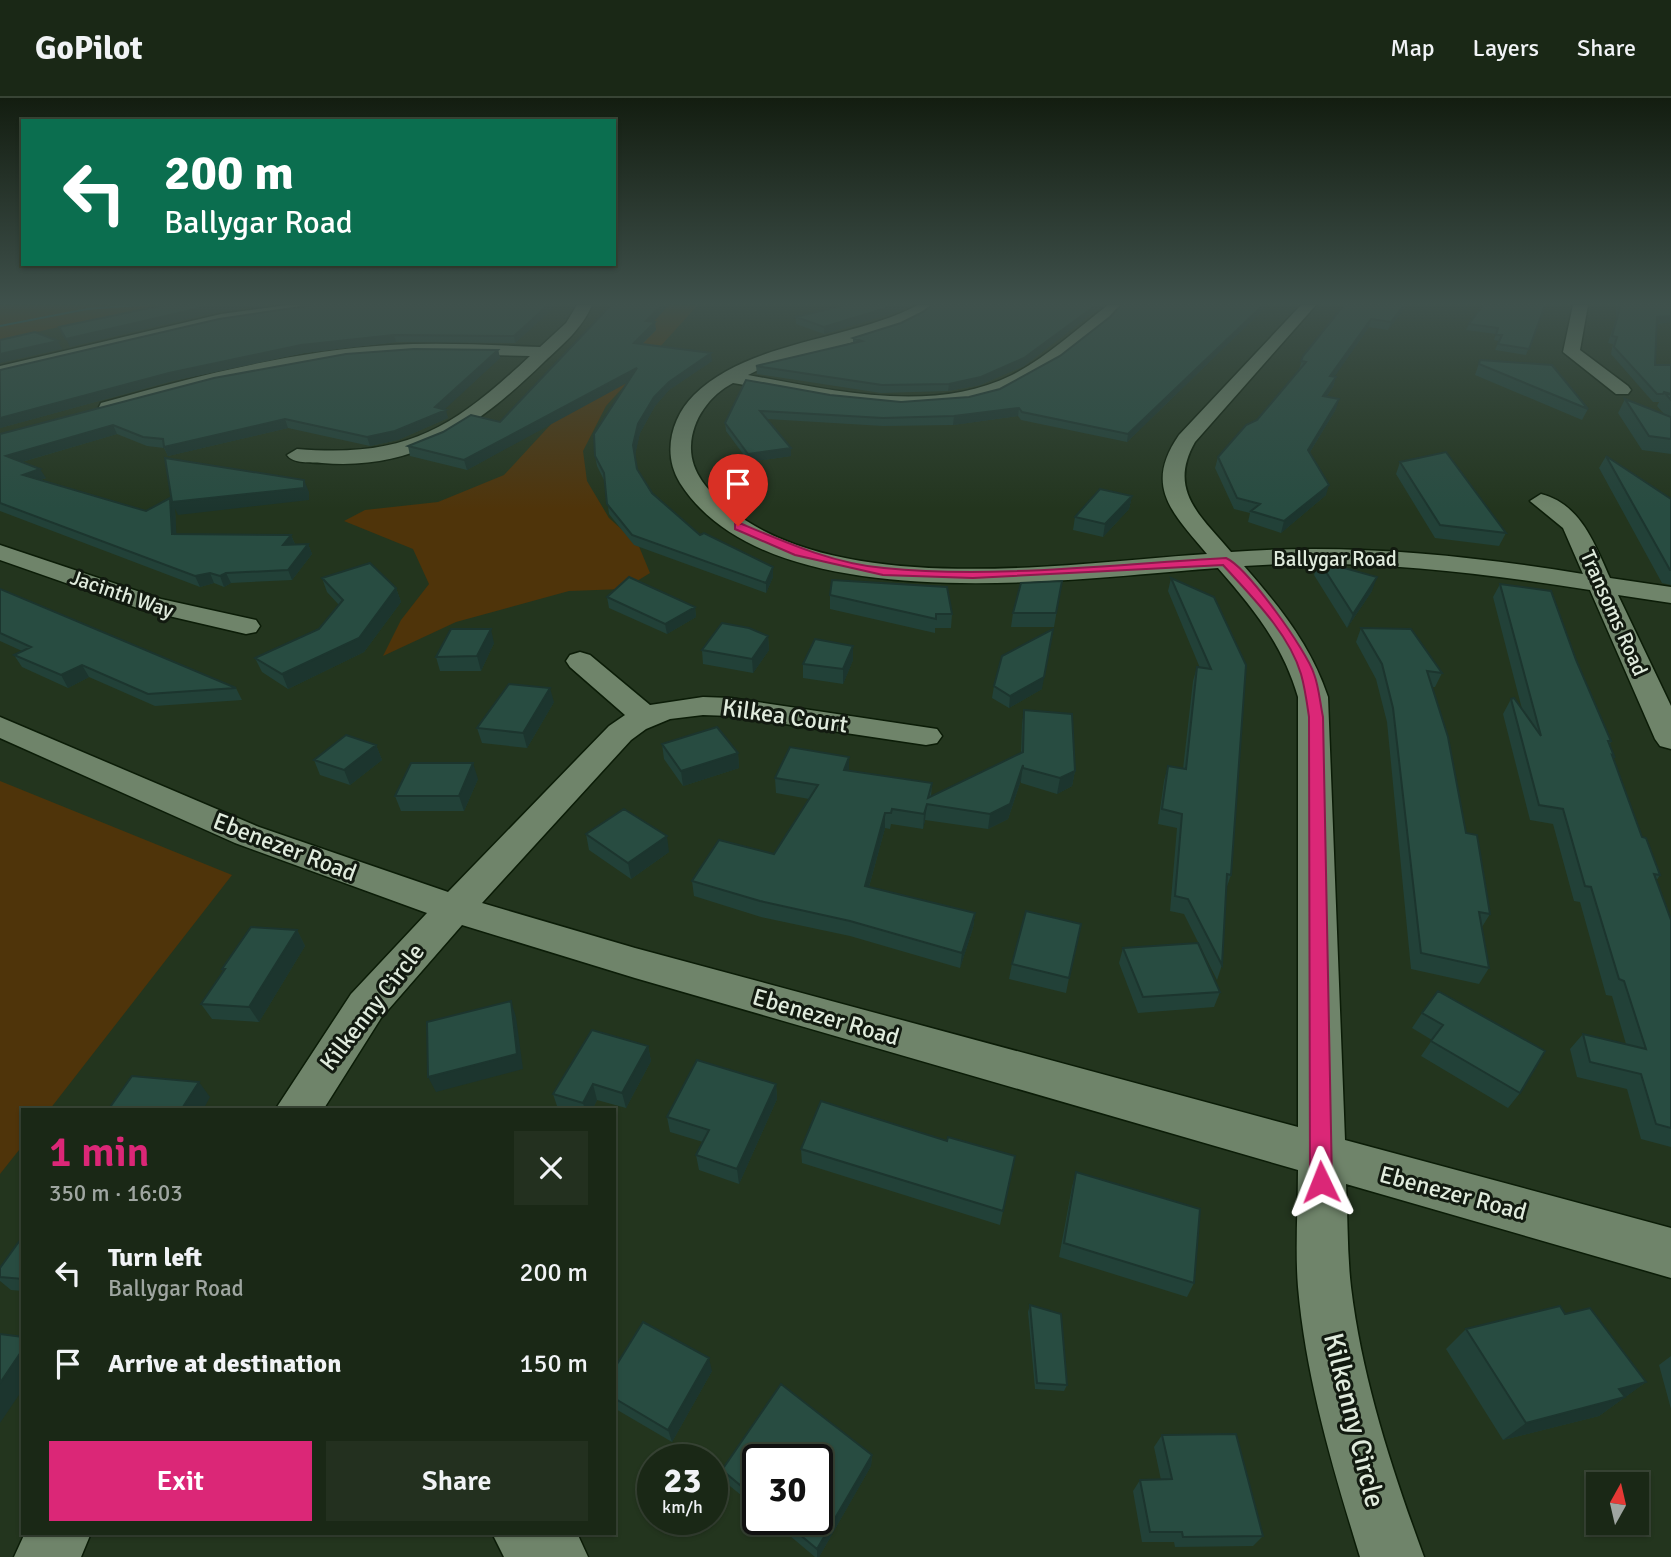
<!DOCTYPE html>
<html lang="en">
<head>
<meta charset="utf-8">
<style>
  :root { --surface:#1a2816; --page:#23301f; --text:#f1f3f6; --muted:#9fa6a1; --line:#384435; --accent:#db2777 }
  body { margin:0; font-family:Signika,sans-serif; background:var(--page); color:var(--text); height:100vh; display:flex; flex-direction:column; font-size:26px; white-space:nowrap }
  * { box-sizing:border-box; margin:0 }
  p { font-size:23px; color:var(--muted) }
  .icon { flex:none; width:38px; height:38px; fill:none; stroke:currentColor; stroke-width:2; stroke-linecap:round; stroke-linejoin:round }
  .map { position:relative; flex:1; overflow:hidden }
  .panel { position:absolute; left:21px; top:1010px; width:595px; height:427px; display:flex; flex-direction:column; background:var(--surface); border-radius:0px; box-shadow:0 2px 5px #0004,0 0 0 2px var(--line) }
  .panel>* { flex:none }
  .banner { position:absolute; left:21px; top:21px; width:595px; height:147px; border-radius:0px; box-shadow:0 2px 5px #0004,0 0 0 2px var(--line); background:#0b6e4f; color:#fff; overflow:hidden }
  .needle { width:46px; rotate:8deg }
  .buttons { position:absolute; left:1586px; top:1374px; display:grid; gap:14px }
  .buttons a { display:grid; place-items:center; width:63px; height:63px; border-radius:0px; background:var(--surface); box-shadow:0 2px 5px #0004,0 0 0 2px var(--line); font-size:35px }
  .speed { position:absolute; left:637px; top:1346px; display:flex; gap:14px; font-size:35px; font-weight:700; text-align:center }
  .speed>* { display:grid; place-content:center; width:91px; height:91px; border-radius:50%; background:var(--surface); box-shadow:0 2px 5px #0004,0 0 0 2px var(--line); line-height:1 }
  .speed small { font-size:18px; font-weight:400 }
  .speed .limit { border:4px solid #111; border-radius:10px; background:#fff; color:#111 }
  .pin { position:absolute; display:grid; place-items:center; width:60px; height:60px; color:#fff; margin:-72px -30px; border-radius:50% 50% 50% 0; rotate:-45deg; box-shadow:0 0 7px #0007 }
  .pin .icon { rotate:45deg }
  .me { position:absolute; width:77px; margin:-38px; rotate:358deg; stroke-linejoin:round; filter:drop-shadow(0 0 5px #0008) }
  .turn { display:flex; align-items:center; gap:24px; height:147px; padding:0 28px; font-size:32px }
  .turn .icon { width:91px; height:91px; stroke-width:2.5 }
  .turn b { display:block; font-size:49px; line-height:60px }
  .round { display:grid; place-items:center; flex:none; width:74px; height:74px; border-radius:0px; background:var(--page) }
  .headline { display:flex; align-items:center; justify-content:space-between; height:119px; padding:0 28px }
  h1 { font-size:42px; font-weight:600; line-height:52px; color:var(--accent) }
  .primary-button { display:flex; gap:14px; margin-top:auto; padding:14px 28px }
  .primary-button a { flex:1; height:80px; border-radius:0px; background:var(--accent); color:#fff; font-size:28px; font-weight:600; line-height:80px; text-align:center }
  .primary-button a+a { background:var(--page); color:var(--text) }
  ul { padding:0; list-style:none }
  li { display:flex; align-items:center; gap:21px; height:91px; padding:0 28px }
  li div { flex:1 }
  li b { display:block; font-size:26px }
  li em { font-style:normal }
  header { display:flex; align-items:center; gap:42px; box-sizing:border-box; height:98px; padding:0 35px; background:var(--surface); border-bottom:2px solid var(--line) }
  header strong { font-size:33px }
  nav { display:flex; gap:38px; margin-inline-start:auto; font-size:24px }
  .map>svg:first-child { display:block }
</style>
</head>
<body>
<header>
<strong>GoPilot</strong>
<nav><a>Map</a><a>Layers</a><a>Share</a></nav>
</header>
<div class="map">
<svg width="1671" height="1459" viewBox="0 0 1671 1459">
  <rect width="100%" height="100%" fill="#23351e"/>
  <path fill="#4f340a" d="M0,207H159L0,242Z
    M661,207H698L606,308L583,353L587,383L609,420L638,446L650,475L624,491L569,493L456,524L383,558L401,522L429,486L413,451L344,423L365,412L438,404L504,377Z
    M0,683L232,777L50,1011L23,1012V1047L0,1076Z"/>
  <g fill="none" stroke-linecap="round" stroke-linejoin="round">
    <path fill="#135b63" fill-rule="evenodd" d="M127,207H151L87,212L0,229V227L87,210Z"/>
    <g stroke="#0b1c07" stroke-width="3">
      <path id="minor" d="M287,207H328L321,211L221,226L0,278V268L221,216Z
        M577,207H592C582,231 562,247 544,264C479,327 417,373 322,365C311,364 293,366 287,357L297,351C407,360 452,331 530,258C458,256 387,254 316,265C245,276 178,297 108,315L99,309L101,305C196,278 292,253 390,247C440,244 490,247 540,249L566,225Z
        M918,207H937C903,243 796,251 748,277C831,292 932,317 1012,277C1047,259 1077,231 1108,207H1124C1111,223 1091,236 1075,249C1051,268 1027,285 998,296C921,326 811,299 733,285C710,297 692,321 691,348C690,374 708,393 727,409C841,502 1069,465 1207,456C1173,415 1143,389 1179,337L1301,207H1316L1195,344C1167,393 1201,418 1231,454C1350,445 1466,457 1583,476L1563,430L1530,403L1541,396C1581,406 1595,447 1610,480L1671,489V505L1618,497L1671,608V651L1660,648L1655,641L1590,492C1475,474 1361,460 1244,468C1279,508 1311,547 1328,599L1345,1042L1671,1130V1180L1346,1086C1348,1120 1347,1155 1351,1189C1362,1281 1392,1372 1424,1459H1360C1333,1371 1306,1281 1298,1189C1295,1151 1298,1111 1298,1072L635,880L462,827L381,920L323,1012H275L351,896L427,815L235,745L0,640V619L259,729L448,794L609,628L625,617L570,569L566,563L570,557L580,554L590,557L650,607L703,599L731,600L937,631L942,638L937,645L926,647L731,618L703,617L670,621L646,631L631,642L482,805L635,850L1298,1029V599C1283,547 1253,510 1218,470C1076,480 770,526 680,385C662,356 671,320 694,297C750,242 850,243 918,207Z
        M1573,207H1588L1580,252L1628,288L1631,292L1628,296H1616L1563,254Z
        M0,447L161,501L256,522L260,528L256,534L246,536L143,512L0,462Z
        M25,1435H91L81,1459H14Z
        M492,1435H577L588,1459H504Z"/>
    </g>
    <use href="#minor" fill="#6f846a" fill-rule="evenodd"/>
  </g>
  <path fill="#224138" d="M313,207H557L515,245L396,244L304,255L172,283L0,330V272Z
    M844,207H911L890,216L824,236L796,226V219Z
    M932,207H1103L1024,268L980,287L948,293L881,295L757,276L756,268L853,245V240L901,225L923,214Z
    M1121,207H1268L1127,344L1021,322L1018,318L953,327L883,328L767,321L791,358L749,364L726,333L725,325L746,282L830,297L901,304L969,299L1000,291L1060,258L1110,219Z
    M1344,207H1407L1388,232L1369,229L1334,279H1336L1333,289L1326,299L1336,311L1310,354L1326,397L1281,435L1248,424L1250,415L1234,411L1215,370L1218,359L1257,322L1299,272L1303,258Z
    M1545,207L1526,257L1495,252L1499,243L1494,242L1496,236L1466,232L1469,226Z
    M1616,207H1671V224L1656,226L1655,267H1671V356L1642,352L1618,315L1625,301L1665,317L1657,308L1659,304H1653L1611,256L1613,246L1608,245L1616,220Z
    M654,224L656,232L642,246L712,263L669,292L655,308L640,335L635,356L637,371L652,395L700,437L773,469V479L766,495L634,447L609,416L605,384L597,368L595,358L627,284L467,372L410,358L408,348L500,324Z
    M498,252L500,260L444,311L448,320L398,342L370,348L288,330L168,358L164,350L147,348L117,336L22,364L46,380L41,382L146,413L170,400L175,410L176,436L291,437L295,446H308L312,456L292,482L231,485L224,489L214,485L200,489L0,413V336Z
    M1480,262L1588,311L1582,322L1475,277Z
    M1606,358L1671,401V487L1662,485L1599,370Z
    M1400,364L1506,435L1499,448L1435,440L1396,376Z
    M1132,398L1129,411L1103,439L1073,432L1075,419Z
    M1319,463L1372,493L1347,530L1314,477Z
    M322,480L396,490L401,504L364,554L288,591L262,574L255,560L319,531L339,507L327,494Z
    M1171,480L1214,499L1231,777L1226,791L1222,867L1217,882L1184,816L1170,813L1177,730L1158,726L1164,683L1168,668L1183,671L1193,583L1197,569L1200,570L1168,493Z
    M1062,483L1054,529H1011L1013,515Z
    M1500,486L1576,562L1611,643L1610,646L1614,658L1613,660L1642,739L1660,777L1656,783L1671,822V1049L1641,1041L1627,991L1577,979L1570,951L1583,936L1626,946L1612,898L1606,897L1580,804L1574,803L1553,726L1530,722L1503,616L1511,601L1522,611L1493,499Z
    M0,491L236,590L242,602L155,608L89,579L68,590L22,569L14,557L22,553L0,543Z
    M830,497L952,516L951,530H935V535L830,511Z
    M607,499L695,509L696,519L667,536L609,510Z
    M1361,530L1442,575L1435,589H1432L1466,735L1490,816L1482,829L1489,870L1479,886L1411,871L1387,624L1376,581L1356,544Z
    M768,538L769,552L753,575L703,566L702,552Z
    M494,545L481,573H440L436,559Z
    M853,548V562L843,586L803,580V566Z
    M994,588L1042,591L1009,610L992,600Z
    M554,604L527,650L482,645L477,630Z
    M1024,612L1075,673L1072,688L1057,696L1021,685V682L1008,721L988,731L925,722L923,731L891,726L890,731L885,730L869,789L975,815L973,830L960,870L850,838L761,819L694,798L692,783L774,756L809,701L776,695L775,680L849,673L932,685L931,699L1021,655L1022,626Z
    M662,646L738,655L739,670L683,688L664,661Z
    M376,647L382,662L350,687L320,677L314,662Z
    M478,681L464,713H401L395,698Z
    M586,736L669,754L631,781L589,752Z
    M297,832L305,848L259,924L212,921L201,906L223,873L222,871Z
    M1123,850L1220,894L1214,909L1138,915L1119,865Z
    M1012,866L1069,880L1066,895L1009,881Z
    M1422,915L1545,953L1520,995L1508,1010L1421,958L1432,942L1412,930Z
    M648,948L651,963L626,1010L597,1002L592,1012L558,1011L553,996Z
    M776,986L777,1001L739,1086L699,1072L696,1057L703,1044L670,1034L667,1019Z
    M801,1051L1015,1058L1000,1127L802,1065Z
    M1076,1074L1194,1185L1187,1199L1059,1159L1072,1089Z
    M23,1138V1193L11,1192L0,1183V1170Z
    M1030,1207L1067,1287L1064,1293L1035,1291L1028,1214Z
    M1565,1216L1646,1284L1599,1318L1503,1342L1446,1251L1466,1231Z
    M1671,1258V1311L1659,1267Z
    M614,1271L712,1273L672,1344L614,1310Z
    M781,1286L872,1357L871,1368L819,1459H815L770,1421H817V1362H758V1411L725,1384L722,1372Z
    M1162,1337L1263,1438L1253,1448L1175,1449L1174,1444H1142L1133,1393L1140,1382H1161L1154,1349Z"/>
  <path fill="#1c352e" d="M213,207H266L221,213L70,249L66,241Z
    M548,207H557L515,245L514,238Z
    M662,207H669L647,231L646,223Z
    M896,207H911L890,216L824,236V229Z
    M1096,207H1103L1024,268L980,287L948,293L949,286Z
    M1263,207H1268L1127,344L1128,336Z
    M1404,207H1407L1388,232L1391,224Z
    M1671,218V224L1653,226L1657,219Z
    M1371,221L1369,229L1328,288L1330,278Z
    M655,224L656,232L635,253L634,245Z
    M394,237L396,244L304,255L172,283L0,330V320L169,275L301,247Z
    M58,243L62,251L0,265V256Z
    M498,252L500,260L442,314L446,312L448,320L398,342L370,348L367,339L435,309Z
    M711,255L712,263L669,292L655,308L640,335L635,357L633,347L638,326L654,299L669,284Z
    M637,270L638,279L467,372L464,362Z
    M1336,279L1333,289L1320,308L1323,298Z
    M1339,301L1336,311L1305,362L1308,352Z
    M1019,310L1018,318L953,327L954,318Z
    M285,321L288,330L168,358L164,349Z
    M113,327L117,336L11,367L6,358Z
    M791,350V358L749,364L748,356Z
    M40,371L46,380L29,386L23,377Z
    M304,382L309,394V402L178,417L172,404Z
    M1329,387L1326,397L1281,435L1284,423Z
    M1132,398L1129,411L1103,439L1105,426Z
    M170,400L175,410L177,446L172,436Z
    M291,437L295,447H283Z
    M308,446L312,456L292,482L288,472Z
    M773,469V479L766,495V485Z
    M210,475L214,485L200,489L195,478Z
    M226,475L231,485L224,489L220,478Z
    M1377,479L1372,493L1347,530L1353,516Z
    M396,490L401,504L364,554L288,591L282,576Z
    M695,509L696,519L667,536L665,526Z
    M491,531L494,545L481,573L477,558Z
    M1053,531L1042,591L1009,610L1010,598Z
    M768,538L769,552L753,575L752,561Z
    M853,548V562L843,586V571Z
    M82,567L89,579L68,590L61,577Z
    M550,590L554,604L527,650L523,635Z
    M376,647L382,662L350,687L344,672Z
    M738,655L739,670L683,688L681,673Z
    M849,659V674L844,672Z
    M473,665L478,681L464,713L459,698Z
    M1023,667L1021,682L1008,721L988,731L990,716Z
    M1075,673L1072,688L1057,696L1060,680Z
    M927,706L925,722L923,731L924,716Z
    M885,715V730L865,803V788Z
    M667,738L669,754L631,781L628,765Z
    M975,815L973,830L960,870L962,855Z
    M297,832L305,848L259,924L249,909Z
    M511,903L516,919L523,971L436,994L428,979Z
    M648,948L651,963L626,1010L622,995Z
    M199,984L210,999L203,1012H181Z
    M593,986L597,1002L592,1012H585L583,1005Z
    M776,986L777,1001L739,1086L737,1071Z
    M23,1251V1291L0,1325V1285Z
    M709,1260L712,1273L672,1344L668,1332Z
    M1646,1284L1599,1318L1503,1342L1526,1325L1619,1291Z
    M872,1357L871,1368L819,1459H817V1451Z"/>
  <path fill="#284c41" stroke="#1c352e" stroke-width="2" d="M164,207H213L66,241L59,229Z
    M313,207H548L514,238L394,237L301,247L169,275L0,320V272L219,221Z
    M611,207H662L646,223L655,224L634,245L711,255L669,284L654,299L638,326L633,347L637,371L652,395L700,437L704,435L773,469L766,485L632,437L607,406L604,375L595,358L594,336L637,270L464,362L408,348L443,334L471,317L500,324Z
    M844,207H896L824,229L796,219Z
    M932,207H1096L1024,260L981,279L949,286L882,287L756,268L862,243L853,240L901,225L923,214Z
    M1121,207H1263L1128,336L1022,314L1019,310L954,318L883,320L760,313L791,350L748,356L725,325L746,282L830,297L901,304L969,299L1000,291L1060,258L1110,219Z
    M1344,207H1404L1391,224L1371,221L1330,278L1336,279L1323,298L1339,301L1308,352L1329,387L1284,423L1251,413L1260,406L1237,400L1218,359L1246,327L1257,322L1306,264L1301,263L1303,258Z
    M1483,207H1545L1529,251L1498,246L1502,237H1496L1498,230L1469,226Z
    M1620,207H1671V218L1657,219L1655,267H1671V296L1664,294L1663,296H1657L1614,249L1617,239L1612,238L1619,213Z
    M35,234L58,243L0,256V242Z
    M414,251L498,252L435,309L446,312L395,333L367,339L285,321L164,349L163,341L143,339L113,327L6,358L40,371L23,377L146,413L170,400L172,436L291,437L283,447L308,446L288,472L226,475L220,478L210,475L195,478L0,405V336L214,280L346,256Z
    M1480,262L1552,267L1588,311L1479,266Z
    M1664,294L1671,297V302Z
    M1625,301L1671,319V341L1649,338Z
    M1446,354L1506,435L1440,427L1400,364Z
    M1606,358L1671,401V472H1670Z
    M165,360L304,382V390L172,404Z
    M1100,391L1132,398L1105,426L1075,419Z
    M1319,463L1377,479L1353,516Z
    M370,465L396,490L359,540L282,576L255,560L319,531L343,502L322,480Z
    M629,479L695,509L665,526L607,499Z
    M1171,480L1214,499L1246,567L1231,777L1227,776L1222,867L1188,801L1175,798L1182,716L1162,711L1168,668L1186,671L1197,569L1211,571Z
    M832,482L947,489L952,516H936V521L830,497Z
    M1062,483L1056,515H1013L1021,485Z
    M1500,486L1551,493L1576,562L1611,643H1608L1614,658L1612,657L1642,739L1646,740L1660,777L1654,776L1671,822V1030L1656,1026L1641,976L1590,964L1583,936L1646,951L1624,883L1619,881L1591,789L1585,788L1563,711L1539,707L1511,601L1514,600L1541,638Z
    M0,491L236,590L148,596L82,567L61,577L14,557L31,549L0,535Z
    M722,525L749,530L768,538L752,561L702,552Z
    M1361,530L1411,531L1442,575L1427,573L1448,639L1466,735L1477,737L1490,816L1479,814L1489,870L1421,855L1393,610L1382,566Z
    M451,531H491L477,558L436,559Z
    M1053,531L1044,579L1010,598L994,588L1002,558Z
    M815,541L853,548L843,571L803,566Z
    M509,586L550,590L523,635L477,630Z
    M1024,612L1072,616L1075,673L1060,680L1023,670V667L1010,706L990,716L927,706L924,716L892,711L891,715H885L865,788L975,815L962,855L850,823L760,803L692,783L719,742L774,756L818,687L775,680L790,649L849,659L844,672L932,685L928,700L1023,654Z
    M717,629L738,655L681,673L662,646Z
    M346,637L376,647L344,672L314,662Z
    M411,665H473L459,698H395Z
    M624,711L667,738L628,765L586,736Z
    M1026,813L1081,826L1069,880L1012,866Z
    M251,829L297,832L249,909L201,906L225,871H222Z
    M1198,845L1220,894L1143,899L1123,850Z
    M1438,893L1545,953L1520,995L1431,943L1443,927L1422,915Z
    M511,903L517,956L428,979L427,924Z
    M592,932L648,948L622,995L593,986L583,1005L553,996Z
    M697,962L776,986L737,1071L696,1057L709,1032L667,1019Z
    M132,978L199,984L181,1012H108Z
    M821,1003L947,1043L948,1039L1015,1058L1003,1113L801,1051Z
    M1076,1074L1200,1111L1194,1185L1064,1145Z
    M23,1138V1181L0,1179V1170Z
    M1030,1207L1061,1216L1067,1287L1037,1285Z
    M1560,1208L1565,1216L1590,1210L1646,1284L1619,1291L1625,1299L1526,1325L1466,1231Z
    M643,1224L709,1260L668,1332L614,1300V1271Z
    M0,1236L23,1239V1251L0,1285Z
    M781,1286L872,1357L817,1451L781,1421H817V1362H758V1402L722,1372Z
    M1236,1336L1263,1438L1183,1439L1182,1434H1150L1140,1382L1172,1381L1162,1337Z"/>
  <linearGradient id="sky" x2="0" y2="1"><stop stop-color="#131d10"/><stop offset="0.5" stop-color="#3f514c"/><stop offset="1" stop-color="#3f514c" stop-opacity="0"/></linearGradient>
  <rect width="1671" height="411" fill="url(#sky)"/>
  <path fill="#db2777" stroke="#8e194d" stroke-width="2" d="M735,426H742C787,445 835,466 884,470C995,481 1114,466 1226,460C1247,469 1307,553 1314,576C1319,589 1320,605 1323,619L1332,1084L1329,1091L1321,1094L1313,1091L1310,1084L1309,619C1307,605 1305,590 1301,576C1289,535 1251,498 1223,467L973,480L883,477L795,457L735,431Z"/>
  <g text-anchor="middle" stroke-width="6" stroke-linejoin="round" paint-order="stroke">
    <g font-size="21" fill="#e0ebdd" stroke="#121a10">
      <text x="1335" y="468">Ballygar Road</text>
      <text transform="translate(122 496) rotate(19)" y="7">Jacinth Way</text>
      <text transform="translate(1614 515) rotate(66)" y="7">Transoms Road</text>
    </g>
    <g font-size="24" fill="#e0ebdd" stroke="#121a10">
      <text transform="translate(785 618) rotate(8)" y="8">Kilkea Court</text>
      <text transform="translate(285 749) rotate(21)" y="8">Ebenezer Road</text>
      <text transform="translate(372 909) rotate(-52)" y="8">Kilkenny Circle</text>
      <text transform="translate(826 919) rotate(16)" y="8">Ebenezer Road</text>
      <text transform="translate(1453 1095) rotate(15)" y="8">Ebenezer Road</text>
    </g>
    <g font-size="28" fill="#e0ebdd" stroke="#121a10">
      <text transform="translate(1355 1322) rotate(76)" y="10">Kilkenny Circle</text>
    </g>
  </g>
</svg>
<div class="buttons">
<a><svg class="needle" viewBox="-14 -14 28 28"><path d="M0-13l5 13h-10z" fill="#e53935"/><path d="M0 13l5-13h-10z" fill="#9fa6a1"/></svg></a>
</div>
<div class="speed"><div>23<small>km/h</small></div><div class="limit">30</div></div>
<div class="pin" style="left:738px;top:428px;background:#d93025"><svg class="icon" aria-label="arrive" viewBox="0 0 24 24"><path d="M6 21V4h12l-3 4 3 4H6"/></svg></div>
<svg class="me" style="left:1321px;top:1084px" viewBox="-20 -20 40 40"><path d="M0-17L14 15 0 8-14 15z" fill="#db2777" stroke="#fff" stroke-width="4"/></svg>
<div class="banner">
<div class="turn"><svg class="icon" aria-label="left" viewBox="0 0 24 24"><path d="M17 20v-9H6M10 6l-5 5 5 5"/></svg><div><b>200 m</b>Ballygar Road</div></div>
</div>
<section class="panel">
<div class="headline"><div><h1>1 min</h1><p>350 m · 16:03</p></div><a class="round"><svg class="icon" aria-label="close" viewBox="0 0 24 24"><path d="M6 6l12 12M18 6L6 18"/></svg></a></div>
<ul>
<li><svg class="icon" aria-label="left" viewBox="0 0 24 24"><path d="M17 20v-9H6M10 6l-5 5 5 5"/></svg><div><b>Turn left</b><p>Ballygar Road</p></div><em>200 m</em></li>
<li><svg class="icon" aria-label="arrive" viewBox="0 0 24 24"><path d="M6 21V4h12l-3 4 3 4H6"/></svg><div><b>Arrive at destination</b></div><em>150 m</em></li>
</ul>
<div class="primary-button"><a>Exit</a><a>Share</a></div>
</section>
</div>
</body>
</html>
